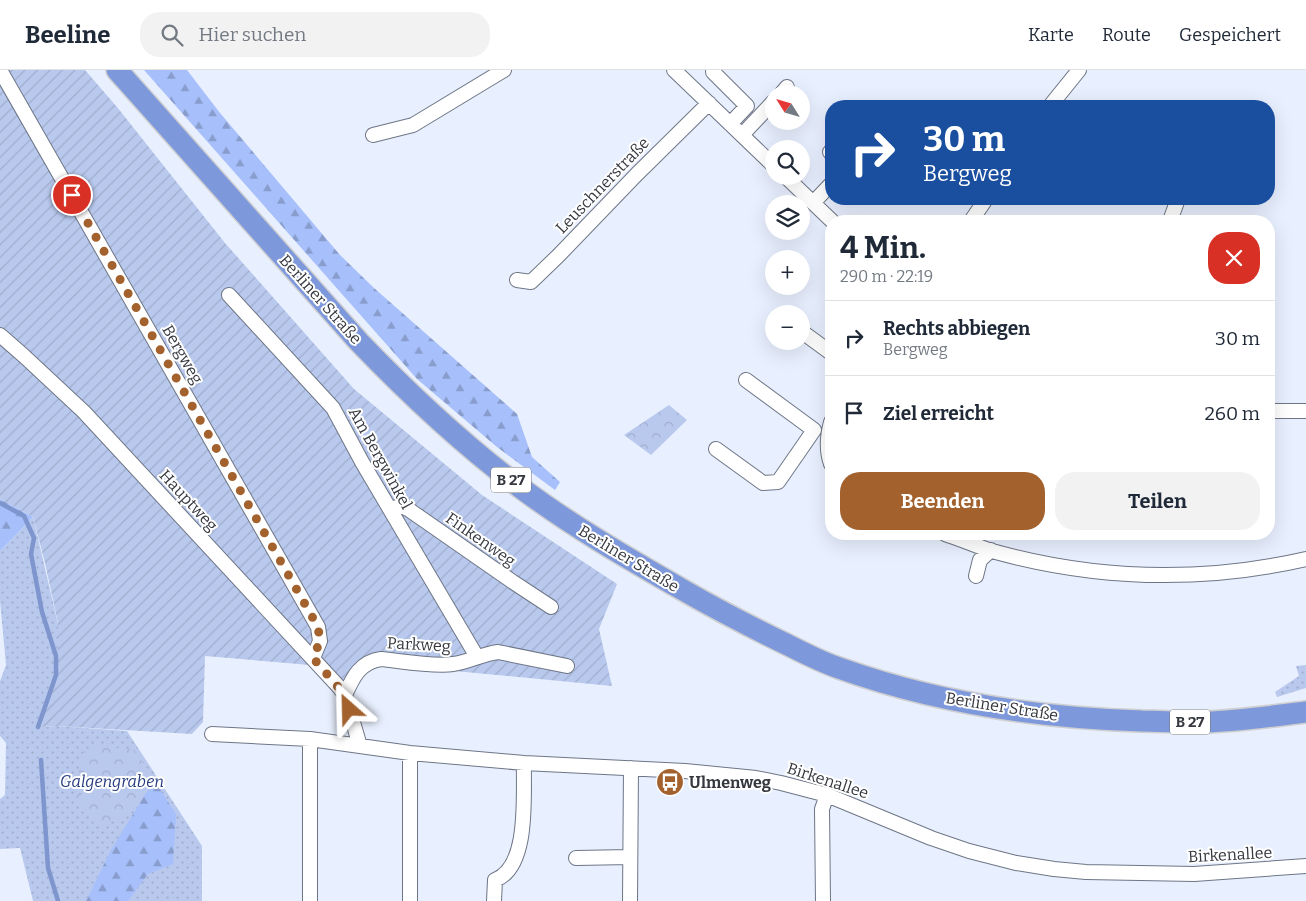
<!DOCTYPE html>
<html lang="de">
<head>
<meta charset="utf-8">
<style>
  :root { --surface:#fff; --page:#f2f2f3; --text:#1f2937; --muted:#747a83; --line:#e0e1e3; --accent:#a2612d }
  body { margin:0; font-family:Bitter,serif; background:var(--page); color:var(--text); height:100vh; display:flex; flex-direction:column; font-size:19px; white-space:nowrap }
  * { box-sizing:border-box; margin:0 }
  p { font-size:16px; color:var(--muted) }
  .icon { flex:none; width:28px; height:28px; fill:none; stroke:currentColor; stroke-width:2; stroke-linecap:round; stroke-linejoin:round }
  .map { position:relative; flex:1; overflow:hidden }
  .drawer { position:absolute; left:825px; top:145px; width:450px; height:325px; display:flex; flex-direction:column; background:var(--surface); border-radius:20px; box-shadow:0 5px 20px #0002 }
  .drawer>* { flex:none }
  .top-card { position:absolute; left:825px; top:30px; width:450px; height:105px; border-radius:20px; box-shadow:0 5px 20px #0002; background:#1a4fa0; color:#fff; overflow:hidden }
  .needle { width:32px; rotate:307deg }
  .buttons { position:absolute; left:765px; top:15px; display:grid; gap:10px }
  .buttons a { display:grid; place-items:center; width:45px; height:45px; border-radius:50%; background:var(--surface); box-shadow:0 5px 20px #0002; font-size:25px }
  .pin { position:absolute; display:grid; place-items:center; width:42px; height:42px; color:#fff; margin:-21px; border:2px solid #fff; border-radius:50%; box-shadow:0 1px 5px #0007 }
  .me { position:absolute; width:55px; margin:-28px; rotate:335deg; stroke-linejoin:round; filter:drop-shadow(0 0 4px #0008) }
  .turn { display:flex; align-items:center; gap:18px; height:105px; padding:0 15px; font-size:22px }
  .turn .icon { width:65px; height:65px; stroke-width:2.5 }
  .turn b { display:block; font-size:35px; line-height:42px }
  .round { display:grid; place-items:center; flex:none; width:52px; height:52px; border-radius:20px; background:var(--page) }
  .head { display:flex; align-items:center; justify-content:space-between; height:85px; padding:0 15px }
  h1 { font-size:30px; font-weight:700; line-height:38px }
  .button { display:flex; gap:10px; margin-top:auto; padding:10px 15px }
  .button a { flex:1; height:58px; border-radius:20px; background:var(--accent); color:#fff; font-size:20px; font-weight:700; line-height:58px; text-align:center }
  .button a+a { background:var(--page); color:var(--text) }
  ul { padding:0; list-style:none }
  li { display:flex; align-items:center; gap:15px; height:75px; padding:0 15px; border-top:1px solid var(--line) }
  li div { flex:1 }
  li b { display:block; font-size:19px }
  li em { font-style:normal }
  header { display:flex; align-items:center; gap:30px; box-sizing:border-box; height:70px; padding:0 25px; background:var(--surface); border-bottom:1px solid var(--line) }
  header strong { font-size:24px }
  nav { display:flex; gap:28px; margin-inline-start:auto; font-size:18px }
  .search { width:350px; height:45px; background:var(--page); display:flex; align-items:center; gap:12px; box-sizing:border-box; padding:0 18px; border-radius:20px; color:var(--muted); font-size:19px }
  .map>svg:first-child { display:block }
</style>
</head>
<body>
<header>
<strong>Beeline</strong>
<div class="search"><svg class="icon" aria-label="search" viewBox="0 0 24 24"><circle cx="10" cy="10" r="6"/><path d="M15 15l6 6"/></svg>Hier suchen</div>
<nav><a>Karte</a><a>Route</a><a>Gespeichert</a></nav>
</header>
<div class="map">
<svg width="1306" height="831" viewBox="0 0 1306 831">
  <defs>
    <pattern id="grass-dots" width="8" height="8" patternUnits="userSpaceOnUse" patternTransform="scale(1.25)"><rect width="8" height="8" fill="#b9c9ee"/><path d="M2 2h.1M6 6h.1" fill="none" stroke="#a0adcd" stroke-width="1.8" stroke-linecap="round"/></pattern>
    <pattern id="forest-firs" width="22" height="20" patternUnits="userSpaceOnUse" patternTransform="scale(1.25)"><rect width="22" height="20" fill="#a7c0fb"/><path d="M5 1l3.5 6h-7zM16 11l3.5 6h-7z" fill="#899dcd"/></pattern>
    <pattern id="park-crowns" width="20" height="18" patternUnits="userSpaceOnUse" patternTransform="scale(1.25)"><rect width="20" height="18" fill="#b9c9ee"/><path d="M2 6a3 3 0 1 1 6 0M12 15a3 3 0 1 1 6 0" fill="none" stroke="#a0adcd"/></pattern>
    <pattern id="garden-furrows" width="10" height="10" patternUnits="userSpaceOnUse" patternTransform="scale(1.25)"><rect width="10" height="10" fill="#b9c9ee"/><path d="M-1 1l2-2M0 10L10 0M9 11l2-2" fill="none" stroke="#a0adcd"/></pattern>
  </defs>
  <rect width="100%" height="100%" fill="#e8effe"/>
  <path fill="url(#grass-dots)" d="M33,447L58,554V605L43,644L41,657L57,656L127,661L202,776V831H33L20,778L0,779V729L5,725L6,673L0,666V611L6,595L0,531V481Z
    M1306,595V618L1277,627L1275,622L1299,606L1296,596Z"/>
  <path fill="url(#forest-firs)" d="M144,0H187L220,43L340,185L374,218L517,344L532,387L560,412L555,420L497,377L417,309Z
    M0,429L33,447L0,481Z
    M154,710L176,744L173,794L148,804L128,831H86L111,780Z"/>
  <path fill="url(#park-crowns)" d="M669,335L687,350L651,385L624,365Z
    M95,675L134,680L154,708C138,735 129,751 96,755L77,733V710L83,683Z"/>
  <path fill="url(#garden-furrows)" d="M0,0H85L117,37L225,173L354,319L482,425L617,514L599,559L612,616L371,593L339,626L310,595L205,586L203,652L192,664L57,656L41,657L43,644L58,605V553L45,493L33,447L0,429Z"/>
  <path fill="#b9c9ee" d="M82,719H91L101,723L99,732L83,734L82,726Z"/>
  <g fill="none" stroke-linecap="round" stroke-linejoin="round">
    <path stroke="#7e95cd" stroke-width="4.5" d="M0,433L24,446L34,468L31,484L42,542L56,586V605L38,657
      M41,690L48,798L58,831"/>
    <g stroke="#6e7686" stroke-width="16">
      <path id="minor" d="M0,0L318,557L320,571L313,588
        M674,0L774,96
        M713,2L747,36L730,54
        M781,24L787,17
        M1050,36L1079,0
        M373,65L413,55L504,0
        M742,65L774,31
        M830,82L831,83
        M785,106L832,151
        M813,133L831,114
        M971,151L986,129
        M1170,151L1178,129
        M517,210L531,212L558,186L637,104L709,33
        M229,225L333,338L362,392L477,587
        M801,261L831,283
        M0,265L24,286L84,342L339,617L345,625L360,676
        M1269,341H1306
        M831,352C827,367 826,380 831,394
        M716,379L763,413L778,412L814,360L746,310
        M390,439L401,436L408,439L513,512L551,537
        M945,464C961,469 976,476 992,481C1096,510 1201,513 1306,489
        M976,506L980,490L991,480
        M345,625C353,607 360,592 381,589C401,591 434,597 453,594C469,592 482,584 498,582L567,596
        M212,664L310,669L410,683L524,693L685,701L756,708L781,713L827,725L931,768L969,781L1016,793L1054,799L1086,802L1194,804L1306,796
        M310,669V831
        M576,788L630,787
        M410,831V683
        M494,831L495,810C530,797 523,724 524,693
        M630,831L631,698
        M823,831L822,739L827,725"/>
    </g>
    <g stroke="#cfcfd1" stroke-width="24">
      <path id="highway" d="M117,0L359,272C410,325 462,374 521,418C572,456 627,488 683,520C716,539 751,557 786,574C804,583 821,592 839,598C937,633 1039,648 1142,651C1163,651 1184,653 1206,652C1239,651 1273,646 1306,642"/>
    </g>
    <use href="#minor" stroke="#fff" stroke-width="14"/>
    <use href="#highway" stroke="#7d98db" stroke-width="21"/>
  </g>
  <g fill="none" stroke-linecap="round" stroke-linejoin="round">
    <path stroke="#a2612d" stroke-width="9" stroke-dasharray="0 16.2" d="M72,125L318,557L320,571L313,588L345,625L349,639"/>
  </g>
  <defs>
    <g id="bus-disc" transform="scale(1.4375)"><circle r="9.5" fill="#a2612d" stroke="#fff"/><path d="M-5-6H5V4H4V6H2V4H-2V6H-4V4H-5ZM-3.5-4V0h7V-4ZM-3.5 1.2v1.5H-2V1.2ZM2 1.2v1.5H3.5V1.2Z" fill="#fff"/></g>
  </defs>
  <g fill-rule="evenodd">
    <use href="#bus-disc" x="670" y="712"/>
  </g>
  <g text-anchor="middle" stroke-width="4" stroke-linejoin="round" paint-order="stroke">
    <g fill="#fff" stroke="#727479" stroke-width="1">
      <rect x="491" y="397.5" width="40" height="25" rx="4"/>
      <rect x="1170" y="639.5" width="40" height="25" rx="4"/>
    </g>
    <g font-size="15" font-weight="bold" fill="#35383f">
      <text x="511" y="415">B 27</text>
      <text x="1190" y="657">B 27</text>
    </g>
    <g font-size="16" fill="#35383f" stroke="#fff">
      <text transform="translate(602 115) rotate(-46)" y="6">Leuschnerstraße</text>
      <text transform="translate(321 229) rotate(48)" y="6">Berliner Straße</text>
      <text transform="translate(183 284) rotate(60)" y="6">Bergweg</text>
      <text transform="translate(381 388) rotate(61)" y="6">Am Bergwinkel</text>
      <text transform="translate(189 430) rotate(47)" y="6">Hauptweg</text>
      <text transform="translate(481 469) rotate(35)" y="6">Finkenweg</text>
      <text transform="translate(629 488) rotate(31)" y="6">Berliner Straße</text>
      <text transform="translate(419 574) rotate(3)" y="6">Parkweg</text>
      <text transform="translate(1002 636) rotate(9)" y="6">Berliner Straße</text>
      <text transform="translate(828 710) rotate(18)" y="6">Birkenallee</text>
      <text transform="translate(1230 784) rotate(-3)" y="6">Birkenallee</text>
    </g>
    <g font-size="16" font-style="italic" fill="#253c7f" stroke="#fff">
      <text x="112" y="717">Galgengraben</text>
    </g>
    <g font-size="16" font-weight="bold" fill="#35383f" stroke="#fff" text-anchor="start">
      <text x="689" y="718">Ulmenweg</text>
    </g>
  </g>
</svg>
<div class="buttons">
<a><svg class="needle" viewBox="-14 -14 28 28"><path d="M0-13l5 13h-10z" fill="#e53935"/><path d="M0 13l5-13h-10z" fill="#747a83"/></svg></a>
<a><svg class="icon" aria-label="search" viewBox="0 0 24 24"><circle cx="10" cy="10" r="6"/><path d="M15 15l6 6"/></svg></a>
<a><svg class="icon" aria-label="layers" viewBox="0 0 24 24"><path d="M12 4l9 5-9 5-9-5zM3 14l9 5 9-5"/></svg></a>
<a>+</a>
<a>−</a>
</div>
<div class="pin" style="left:72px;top:125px;background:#d93025"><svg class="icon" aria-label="arrive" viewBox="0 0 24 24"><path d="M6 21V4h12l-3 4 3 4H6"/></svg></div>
<svg class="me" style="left:349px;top:639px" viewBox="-20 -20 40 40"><path d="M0-17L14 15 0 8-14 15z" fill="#a2612d" stroke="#fff" stroke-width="4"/></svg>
<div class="top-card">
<div class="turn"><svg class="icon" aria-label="right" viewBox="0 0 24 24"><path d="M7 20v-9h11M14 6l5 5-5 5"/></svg><div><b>30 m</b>Bergweg</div></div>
</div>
<section class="drawer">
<div class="head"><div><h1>4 Min.</h1><p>290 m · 22:19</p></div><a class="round" style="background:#d93025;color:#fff"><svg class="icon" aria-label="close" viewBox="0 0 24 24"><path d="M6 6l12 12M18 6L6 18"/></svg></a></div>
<ul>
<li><svg class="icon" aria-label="right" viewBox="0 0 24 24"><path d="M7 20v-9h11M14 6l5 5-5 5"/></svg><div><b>Rechts abbiegen</b><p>Bergweg</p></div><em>30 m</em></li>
<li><svg class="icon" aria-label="arrive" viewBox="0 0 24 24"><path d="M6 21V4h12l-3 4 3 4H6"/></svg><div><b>Ziel erreicht</b></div><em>260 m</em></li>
</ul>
<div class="button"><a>Beenden</a><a>Teilen</a></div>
</section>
</div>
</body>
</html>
